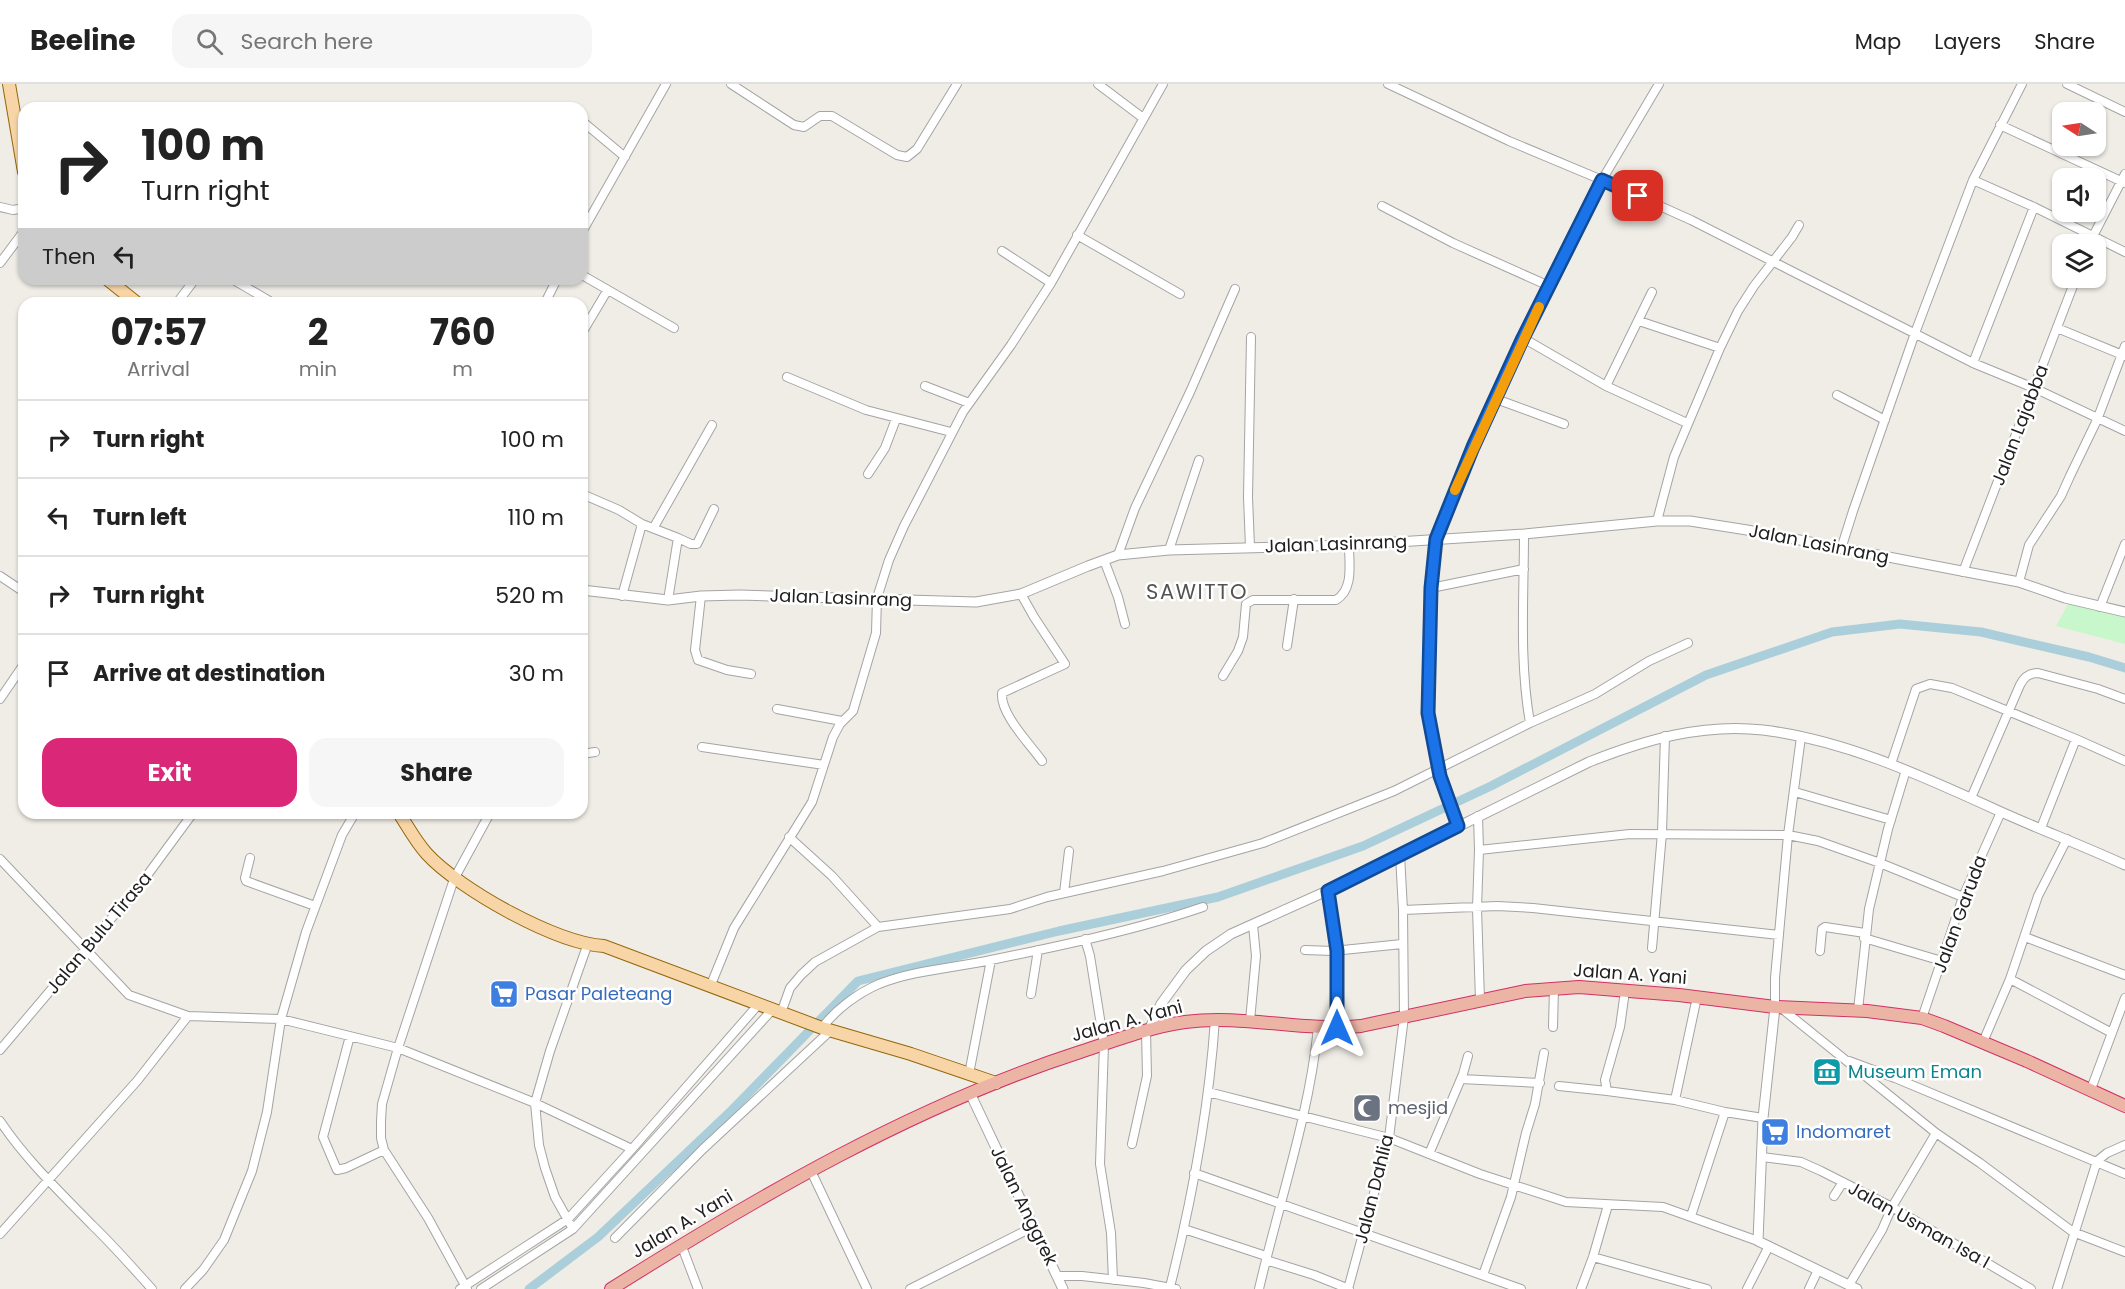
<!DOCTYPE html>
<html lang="en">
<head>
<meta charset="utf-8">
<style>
  :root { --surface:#fff; --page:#f6f6f6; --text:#222; --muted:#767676; --line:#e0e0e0; --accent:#db2777 }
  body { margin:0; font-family:Poppins,sans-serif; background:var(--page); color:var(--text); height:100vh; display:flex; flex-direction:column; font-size:22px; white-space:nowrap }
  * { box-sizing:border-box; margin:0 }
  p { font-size:20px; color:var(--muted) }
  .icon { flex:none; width:33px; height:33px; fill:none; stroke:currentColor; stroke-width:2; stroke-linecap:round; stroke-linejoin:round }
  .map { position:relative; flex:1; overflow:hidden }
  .sheet { position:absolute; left:18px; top:213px; width:570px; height:522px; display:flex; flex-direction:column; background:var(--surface); border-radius:18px; box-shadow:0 2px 4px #0004 }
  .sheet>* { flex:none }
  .guide { position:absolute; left:18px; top:18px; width:570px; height:183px; border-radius:18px; box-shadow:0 2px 4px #0004; background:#fff; color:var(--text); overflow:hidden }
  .needle { width:39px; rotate:282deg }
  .buttons { position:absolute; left:2052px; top:18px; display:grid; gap:12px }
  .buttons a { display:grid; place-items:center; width:54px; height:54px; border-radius:12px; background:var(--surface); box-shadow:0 2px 4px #0004; font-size:30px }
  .pin { position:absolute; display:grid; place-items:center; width:51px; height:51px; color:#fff; margin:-26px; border-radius:12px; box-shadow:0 3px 9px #0006 }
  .me { position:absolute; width:66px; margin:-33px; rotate:0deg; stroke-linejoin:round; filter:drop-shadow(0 0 4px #0008) }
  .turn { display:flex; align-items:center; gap:21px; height:126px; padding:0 24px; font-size:27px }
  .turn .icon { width:78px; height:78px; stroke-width:2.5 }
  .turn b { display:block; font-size:42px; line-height:51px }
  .then { display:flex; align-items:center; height:57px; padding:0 24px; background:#0003; gap:12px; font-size:22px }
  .eta { display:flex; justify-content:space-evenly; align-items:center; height:102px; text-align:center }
  .eta b { font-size:36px; font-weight:700; line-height:42px }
  .action { display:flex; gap:12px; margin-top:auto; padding:12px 24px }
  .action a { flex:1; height:69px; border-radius:18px; background:var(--accent); color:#fff; font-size:24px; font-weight:700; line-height:69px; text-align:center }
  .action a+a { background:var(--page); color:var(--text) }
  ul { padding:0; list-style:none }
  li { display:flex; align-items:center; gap:18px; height:78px; padding:0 24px; border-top:2px solid var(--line) }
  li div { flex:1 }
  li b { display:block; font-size:22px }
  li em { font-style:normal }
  header { display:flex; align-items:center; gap:36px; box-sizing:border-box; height:84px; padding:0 30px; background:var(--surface); border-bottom:2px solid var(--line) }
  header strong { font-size:28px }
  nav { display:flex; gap:33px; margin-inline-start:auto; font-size:21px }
  .search { width:420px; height:54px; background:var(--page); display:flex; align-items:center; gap:15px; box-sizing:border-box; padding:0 21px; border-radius:18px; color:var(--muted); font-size:22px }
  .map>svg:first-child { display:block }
</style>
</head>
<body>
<header>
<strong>Beeline</strong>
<div class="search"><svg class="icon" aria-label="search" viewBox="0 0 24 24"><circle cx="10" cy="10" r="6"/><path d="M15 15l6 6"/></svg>Search here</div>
<nav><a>Map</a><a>Layers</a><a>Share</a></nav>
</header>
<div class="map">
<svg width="2125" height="1205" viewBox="0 0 2125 1205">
  <rect width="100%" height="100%" fill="#f0ede7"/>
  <path fill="#c8f7cc" d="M2073,511L2125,523V560L2056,542Z"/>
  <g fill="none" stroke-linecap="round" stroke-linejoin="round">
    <path stroke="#aacfdb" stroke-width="9" d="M529,1205L598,1153L732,1026L858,897L1059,847L1218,813L1363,762L1491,702L1706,591L1832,548L1900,540L1981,548L2089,573L2125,584"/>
    <g stroke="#a4a4a4" stroke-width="10">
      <path id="minor" d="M731,0L794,41L804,43L820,32H832L897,71L907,73L917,65L957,0
        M1098,0L1143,34
        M1388,0L1509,57L1602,96L1691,136L1973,279L2034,304L2125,347
        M2067,0L2125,28
        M582,37L625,73
        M2000,41L2125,99
        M1973,96L2034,123L2125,168
        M1382,122L1453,159L1549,202
        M0,123L13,126L24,124
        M582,148L666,0
        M1077,151L1180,210
        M2089,160L2125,90
        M1002,167L1051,199
        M0,179L24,147
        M582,191L674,244
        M232,195L273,219
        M177,219L195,195
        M545,219L557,195
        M1639,237L1720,264
        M2057,244L2125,272
        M582,249L607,207
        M1523,254L1606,302L1687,339
        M1973,279L2034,123
        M787,293L866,326L951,348
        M925,302L969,319
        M1606,302L1652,208
        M1837,311L1885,336
        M1496,315L1564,340
        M868,390L885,364L896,335
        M582,410L619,426L642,440L622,512
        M1657,437L1674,373L1720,264L1738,227L1754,202L1792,153L1799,141
        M642,440L678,454L668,516
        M654,443L712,341
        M1524,450C1524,513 1519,576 1530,639
        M678,454L691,460H697L714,425
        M1250,463L1248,413L1251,253
        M1841,465L1853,427L1915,249L1973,96L2022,0
        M1169,466L1199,376
        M1118,471L1135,424L1190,308L1235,205
        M1104,476L1118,513L1125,540
        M1963,488L2076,194
        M0,492L24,508
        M2019,498L2029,461L2061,412L2070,392L2097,336L2125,262
        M1431,504L1524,485
        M1021,510L1034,533L1065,580L1002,609C1000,630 1030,660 1042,677
        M701,512L695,566L698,576L727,586L751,590
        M2100,523L2125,460
        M1287,562L1294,515
        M1223,592L1238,567L1243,553L1246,520L1253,516H1336C1354,505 1349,480 1349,461
        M0,615L24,580
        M777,625L842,637
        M702,663L824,681
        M582,670L595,668
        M1891,680L1916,605L1930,600L1952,604L2076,655L2125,677
        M1795,708L1891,736
        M1971,714L2020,601C2024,593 2029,589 2038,589L2098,605L2125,615
        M1478,732L1479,766L1477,824L1480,916
        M1458,742L1440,692L1428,629L1431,504L1436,455L1473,363L1523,254L1602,96L1659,0
        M2041,744L2076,655
        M789,753L832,792L878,843
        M2067,755L2038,812L2010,895L2112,949
        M1479,766L1630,750L1788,751L1818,757L1880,779L1963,813
        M1400,771L1403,826L1497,822L1533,824L1779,851
        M250,774L245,794L246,797L315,822
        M0,775L129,911L188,932
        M1328,806L1337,867V944
        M1064,809L1069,767
        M2025,853L2125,891
        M1864,854L1942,877
        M1085,855L1090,872L1104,960L1100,1080L1111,1149L1113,1196
        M1652,864L1662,749L1665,652
        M1305,866L1333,867L1402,860
        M1820,867L1822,845L1825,843L1865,849
        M710,903L734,844L812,718L833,653L840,640L853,627L876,549L877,514L889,476L904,442L963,328L1011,261L1051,199L1163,0
        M1625,907L1620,943L1605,996L1607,1007L1675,1016L1725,1028L1763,1034
        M1031,910L1038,866
        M1775,923V894L1788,751L1801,653
        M1781,924L1936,1049L1980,1079L2073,1148L2125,1168
        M1858,926L1869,825L1888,745L1906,686
        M781,929L790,904L801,891L815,878L878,843L1010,825L1047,813L1163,787L1263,759L1394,707L1530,639L1595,610L1649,577L1688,559
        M1922,934L1963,813L2001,728
        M1250,937L1256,872L1253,841
        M1553,943L1554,904
        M822,944C835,926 858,909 879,900C914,886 954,884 991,876C1060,862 1136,846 1203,823
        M350,952L323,1053L337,1086L346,1084L384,1066
        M1983,958L2010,895
        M0,966L143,797L193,729
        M1849,977L1895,994L2125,1090
        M969,990L991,876
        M1461,995L1540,999
        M1559,1002L1607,1007
        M2091,1005L2125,914
        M1208,1008L1389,1054L1480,1090L1566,1118L1663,1123L1758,1157
        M1675,1016L1697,913
        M0,1037C26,1076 60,1108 92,1141C113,1161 132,1183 152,1205
        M1132,1060L1147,992L1146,947
        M1429,1070L1463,990L1468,972
        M1762,1073L1801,1078L1821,1087L1892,1123L2031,1205
        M811,1087L867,1205
        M1194,1089L1521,1205
        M1834,1112L1843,1098
        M1691,1132L1725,1028
        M573,1145L555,1113L545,1084L539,1061L535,1019L550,967L587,862
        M1184,1145L1266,1172
        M0,1150L137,997L188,932L281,935L398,964L535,1019L632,1065
        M615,1154L703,1065L830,947
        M681,1160L698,1205
        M1593,1173L1707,1205
        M1266,1176L1314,1191L1349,1205
        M1483,1191L1511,1113L1526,1049L1535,1020L1544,969
        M1059,1192H1082L1144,1199L1176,1205
        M1849,1201L1882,1146L1892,1123L1936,1049
        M1170,1203C1192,1115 1209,1026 1215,935
        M185,1205L203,1186L224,1156L252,1087L267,1028L281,935L306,848L342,751L355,729
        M460,1205L568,1135L632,1065L758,921
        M467,1205L428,1134L384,1066L381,1054V1037L382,1020L398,964L454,795L490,729
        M481,1205L573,1145L772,926
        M910,1205L1035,1142
        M1259,1205C1279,1118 1309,1033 1318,944
        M1348,1205L1389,1054L1404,933L1403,826
        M1581,1205L1593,1173L1608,1121
        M1747,1205L1769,1162
        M1809,1205L1818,1186
        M2057,1205L2097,1077L2107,1069L2125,1061"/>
    </g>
    <g stroke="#a4a4a4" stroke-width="11">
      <path id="tertiary" d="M582,506L668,516L701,512L740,511L976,518L1021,510L1088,482L1118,471L1169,466L1349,461L1524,450L1657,437H1690L1747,446L2019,498L2065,514L2125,528
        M1775,923L1763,1034L1758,1157L1857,1205
        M1149,946L1161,920L1186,886L1206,867L1231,850L1338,802L1589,678C1644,656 1703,639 1763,646C1846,656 1924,693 1999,727C2041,746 2084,762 2125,781
        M970,1009L1063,1205"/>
    </g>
    <g stroke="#946709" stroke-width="14">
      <path id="primary" d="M9,0L24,88
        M107,195L137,219
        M399,729C408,743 416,758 427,770C459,805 557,860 604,862L822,944L911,970L996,999"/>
    </g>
    <g stroke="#d13166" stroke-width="14">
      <path id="trunk" d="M611,1205C759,1112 913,1022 1080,968C1114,957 1149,943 1185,938C1244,930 1302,948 1361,942L1525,907L1579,903L1679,911L1775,923L1867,927L1922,934L1944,942L2027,977L2125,1022"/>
    </g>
    <use href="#minor" stroke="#fff" stroke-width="8"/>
    <use href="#tertiary" stroke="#fff" stroke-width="9"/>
    <use href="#primary" stroke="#f7d5a6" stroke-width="12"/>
    <use href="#trunk" stroke="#ecb4a4" stroke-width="12"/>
  </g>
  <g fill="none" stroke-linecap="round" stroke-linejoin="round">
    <g stroke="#114b97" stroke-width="15">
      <path id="route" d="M1337,944V867L1328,807L1458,742L1440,692L1428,629L1431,504L1436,455L1473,363L1523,254L1602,96L1638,112"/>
    </g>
    <use href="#route" stroke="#1a73e8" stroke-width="10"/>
    <path stroke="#f59e0b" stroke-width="10" d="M1455,406L1539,223"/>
  </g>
  <defs>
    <g id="supermarket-square" transform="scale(1.5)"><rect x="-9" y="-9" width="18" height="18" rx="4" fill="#3f7fe0" stroke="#fff"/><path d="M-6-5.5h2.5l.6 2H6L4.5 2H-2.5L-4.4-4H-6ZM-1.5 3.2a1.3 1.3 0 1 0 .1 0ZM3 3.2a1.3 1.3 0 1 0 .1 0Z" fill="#fff"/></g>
    <g id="museum-square" transform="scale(1.5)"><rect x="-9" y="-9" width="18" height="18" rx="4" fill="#0f9aa8" stroke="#fff"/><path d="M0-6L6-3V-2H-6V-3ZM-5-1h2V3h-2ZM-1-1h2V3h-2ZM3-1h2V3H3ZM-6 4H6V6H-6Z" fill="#fff"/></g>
    <g id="mosque-square" transform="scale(1.5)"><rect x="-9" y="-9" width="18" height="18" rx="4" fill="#6b7280" stroke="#fff"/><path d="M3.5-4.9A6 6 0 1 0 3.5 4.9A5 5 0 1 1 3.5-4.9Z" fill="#fff"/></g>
  </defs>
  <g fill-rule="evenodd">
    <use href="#supermarket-square" x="504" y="910"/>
    <use href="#museum-square" x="1827" y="988"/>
    <use href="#mosque-square" x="1367" y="1024"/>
    <use href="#supermarket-square" x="1775" y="1048"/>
  </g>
  <g text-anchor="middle" stroke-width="5" stroke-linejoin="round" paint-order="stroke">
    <g font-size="18" fill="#202020" stroke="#fff">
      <text transform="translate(2020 341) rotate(-69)" y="6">Jalan Lajabba</text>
      <text transform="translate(1336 460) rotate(-2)" y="6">Jalan Lasinrang</text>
      <text transform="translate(1819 460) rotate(11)" y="6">Jalan Lasinrang</text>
      <text transform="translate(841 514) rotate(2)" y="6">Jalan Lasinrang</text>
      <text transform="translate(1960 830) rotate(-70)" y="6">Jalan Garuda</text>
      <text transform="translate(99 849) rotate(-50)" y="6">Jalan Bulu Tirasa</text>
      <text transform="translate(1630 890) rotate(4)" y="6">Jalan A. Yani</text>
      <text transform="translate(1127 937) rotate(-15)" y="6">Jalan A. Yani</text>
      <text transform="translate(1374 1105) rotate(-76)" y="6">Jalan Dahlia</text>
      <text transform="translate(1024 1122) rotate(64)" y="6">Jalan Anggrek</text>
      <text transform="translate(682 1140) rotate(-31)" y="6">Jalan A. Yani</text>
      <text transform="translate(1919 1141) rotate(29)" y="6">Jalan Usman Isa I</text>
    </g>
    <g font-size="18" fill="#366cbe" stroke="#fff" text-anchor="start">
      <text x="525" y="916">Pasar Paleteang</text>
      <text x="1796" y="1054">Indomaret</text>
    </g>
    <g font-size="18" fill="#0d838f" stroke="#fff" text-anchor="start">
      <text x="1848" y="994">Museum Eman</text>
    </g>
    <g font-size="18" fill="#5b616d" stroke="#fff" text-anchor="start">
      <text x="1388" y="1030">mesjid</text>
    </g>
    <g font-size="21" letter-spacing="1.5" fill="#535353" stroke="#fff">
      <text x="1197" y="515">SAWITTO</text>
    </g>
  </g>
</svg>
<div class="buttons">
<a><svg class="needle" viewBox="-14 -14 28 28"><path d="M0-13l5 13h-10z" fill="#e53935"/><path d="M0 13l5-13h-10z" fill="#767676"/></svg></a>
<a><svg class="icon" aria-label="sound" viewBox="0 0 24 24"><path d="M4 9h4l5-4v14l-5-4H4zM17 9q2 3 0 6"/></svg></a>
<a><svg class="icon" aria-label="layers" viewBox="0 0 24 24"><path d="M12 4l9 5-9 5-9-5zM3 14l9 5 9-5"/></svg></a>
</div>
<div class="pin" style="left:1638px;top:112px;background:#d93025"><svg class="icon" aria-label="arrive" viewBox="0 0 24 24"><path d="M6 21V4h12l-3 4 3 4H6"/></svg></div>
<svg class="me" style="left:1337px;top:944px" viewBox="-20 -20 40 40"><path d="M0-17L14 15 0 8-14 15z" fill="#1a73e8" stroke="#fff" stroke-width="4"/></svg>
<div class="guide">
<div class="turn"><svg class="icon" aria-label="right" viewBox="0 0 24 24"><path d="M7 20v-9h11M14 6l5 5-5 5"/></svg><div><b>100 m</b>Turn right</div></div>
<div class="then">Then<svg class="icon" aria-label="left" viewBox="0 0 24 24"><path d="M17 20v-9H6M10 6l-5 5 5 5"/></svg></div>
</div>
<section class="sheet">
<div class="eta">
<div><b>07:57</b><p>Arrival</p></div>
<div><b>2</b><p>min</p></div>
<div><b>760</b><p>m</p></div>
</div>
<ul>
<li><svg class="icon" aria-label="right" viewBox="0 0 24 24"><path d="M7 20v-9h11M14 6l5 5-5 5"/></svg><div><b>Turn right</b></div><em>100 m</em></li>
<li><svg class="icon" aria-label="left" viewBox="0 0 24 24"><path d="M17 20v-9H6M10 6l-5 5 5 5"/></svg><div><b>Turn left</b></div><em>110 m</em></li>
<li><svg class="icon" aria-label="right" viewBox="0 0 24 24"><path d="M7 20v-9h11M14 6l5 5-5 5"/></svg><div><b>Turn right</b></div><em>520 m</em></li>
<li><svg class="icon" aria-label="arrive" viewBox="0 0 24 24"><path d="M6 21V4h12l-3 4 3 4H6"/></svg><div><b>Arrive at destination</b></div><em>30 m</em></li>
</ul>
<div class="action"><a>Exit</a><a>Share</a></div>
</section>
</div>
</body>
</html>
